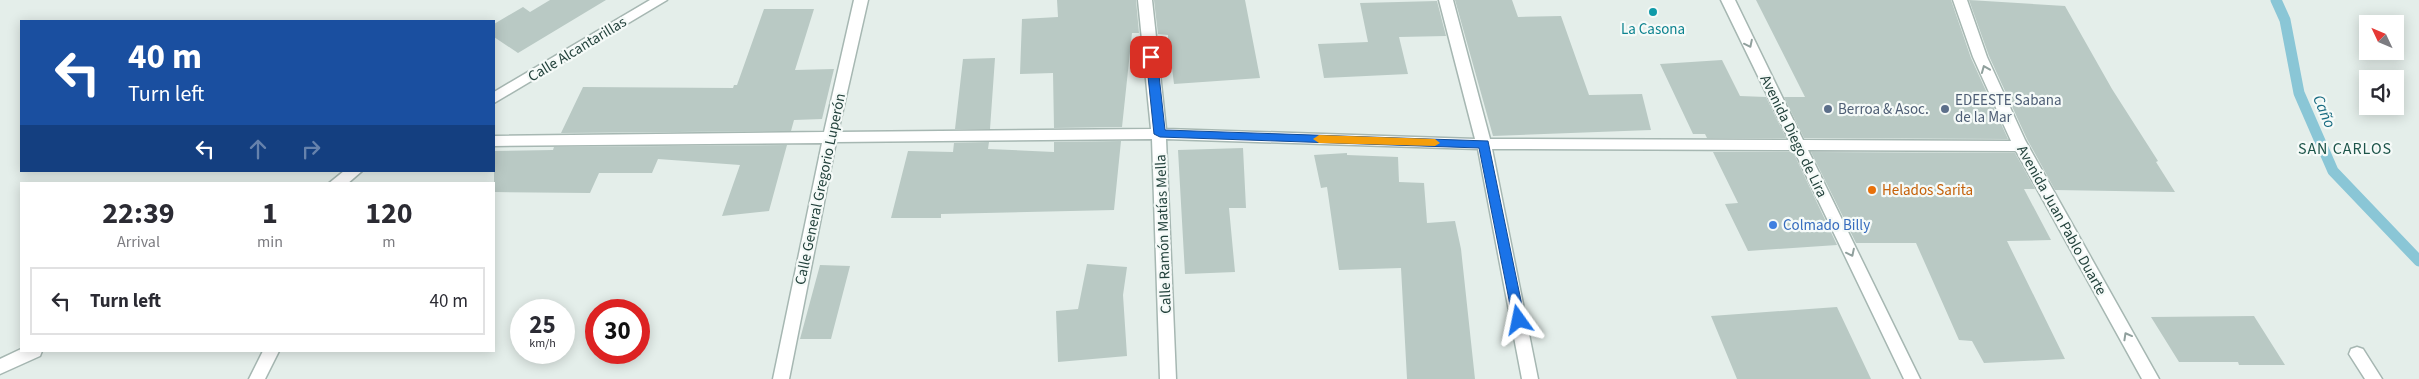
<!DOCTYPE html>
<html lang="en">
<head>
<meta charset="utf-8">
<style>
  :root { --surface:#fff; --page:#f2f2f3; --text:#2b2b33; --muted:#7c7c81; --line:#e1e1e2 }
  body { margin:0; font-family:"Source Sans 3",sans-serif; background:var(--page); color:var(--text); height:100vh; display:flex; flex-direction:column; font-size:19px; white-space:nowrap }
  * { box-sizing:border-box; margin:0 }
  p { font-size:16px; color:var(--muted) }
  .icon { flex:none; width:28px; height:28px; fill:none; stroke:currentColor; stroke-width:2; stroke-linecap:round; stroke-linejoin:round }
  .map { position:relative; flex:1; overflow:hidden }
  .sheet { position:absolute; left:20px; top:182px; width:475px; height:170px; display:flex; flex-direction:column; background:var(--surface); border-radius:0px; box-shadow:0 2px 12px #0003 }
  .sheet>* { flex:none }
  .guide { position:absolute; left:20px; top:20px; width:475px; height:152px; border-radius:0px; box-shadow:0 2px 12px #0003; background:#1a4fa0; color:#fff; overflow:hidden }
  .needle { width:32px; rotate:314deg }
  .tools { position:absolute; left:2359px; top:15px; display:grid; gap:10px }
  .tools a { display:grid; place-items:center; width:45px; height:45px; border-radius:0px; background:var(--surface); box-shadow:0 2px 12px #0003; font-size:25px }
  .speed { position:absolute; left:510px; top:299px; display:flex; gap:10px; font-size:25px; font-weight:700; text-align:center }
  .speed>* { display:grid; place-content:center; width:65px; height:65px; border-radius:50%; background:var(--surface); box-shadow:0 2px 12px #0003; line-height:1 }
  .speed small { font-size:12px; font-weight:400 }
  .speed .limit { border:8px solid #d22; background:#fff; color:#111 }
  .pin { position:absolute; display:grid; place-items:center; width:42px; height:42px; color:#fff; margin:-21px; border-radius:10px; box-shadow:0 2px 8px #0006 }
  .me { position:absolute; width:55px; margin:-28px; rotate:348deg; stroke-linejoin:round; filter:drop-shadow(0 0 4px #0008) }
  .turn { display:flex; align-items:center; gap:18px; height:105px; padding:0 25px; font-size:22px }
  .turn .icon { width:65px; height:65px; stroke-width:2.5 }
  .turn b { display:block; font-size:35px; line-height:42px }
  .lanes { display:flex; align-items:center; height:48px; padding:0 25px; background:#0003; justify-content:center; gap:25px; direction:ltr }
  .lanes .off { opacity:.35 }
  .eta { display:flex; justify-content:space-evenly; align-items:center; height:85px; text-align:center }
  .eta b { font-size:30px; font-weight:700; line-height:35px }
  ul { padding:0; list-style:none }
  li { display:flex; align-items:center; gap:15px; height:68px; margin:0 10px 8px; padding:0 15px; border:2px solid var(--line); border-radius:0px }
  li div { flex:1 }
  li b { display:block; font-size:19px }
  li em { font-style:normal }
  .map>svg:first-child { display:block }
</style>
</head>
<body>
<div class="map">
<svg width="2419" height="379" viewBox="0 0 2419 379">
  <rect width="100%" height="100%" fill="#e4eeea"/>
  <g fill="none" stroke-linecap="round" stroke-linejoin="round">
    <path stroke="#8ac6d6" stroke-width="11" d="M2276,0L2285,20L2299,93L2333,171L2419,261"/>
  </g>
  <path fill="#b9c9c4" d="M550,0H606L518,53L494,37V24L523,7L530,12Z
    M1057,0H1136L1139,33H1132L1122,127L1054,128L1053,73L1020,74L1022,19L1058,17Z
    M1154,0H1245L1260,78L1174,84L1172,68L1168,67V35L1158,34Z
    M1455,0H1512L1518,17L1561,16L1589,95L1642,94L1651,130L1493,136Z
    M1756,0H1951L1971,58L2008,139L1804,138L1784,97H1805Z
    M1969,0L2065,6L2112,89L2158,161L2156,162L2175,192L2055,190L2027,139L1989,56Z
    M1437,1L1446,36L1399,37L1408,74L1324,78L1318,44L1368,42L1360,3Z
    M764,9H814L795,70L834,69L822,119L794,120L791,131L561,133L583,87L733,88L734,85H737Z
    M995,58L990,129H955L963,59Z
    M1722,60L1740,96L1766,97L1786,138H1707L1705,134H1693L1660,64Z
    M1121,141L1114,210L941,214V218H891L908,151L953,152L954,143L989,142L988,149L1054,152V142Z
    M787,145L769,211L722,216L740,165L658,159L652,173H599L590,193L494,192V151L553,150L554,147Z
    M1243,148L1246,208H1229L1235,272L1185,274L1178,150Z
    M1713,152H1793L1837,245L1748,251L1725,204L1738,203Z
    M1811,152L2015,153L2035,189H2024L2051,240L2007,241L2065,359L1984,363L1972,341L1959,340L1916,243H1856Z
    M1347,153V155L1398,157L1399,182L1424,183L1427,223L1455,221L1461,249L1475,379H1407L1401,268L1339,270L1327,187L1321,188L1314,155Z
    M1087,264L1127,267L1123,295L1127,356L1058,362L1056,311L1078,309Z
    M820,265L850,266L831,339H800Z
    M1837,307L1871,379H1737L1711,316Z
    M2254,316L2285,365H2239L2238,362H2179L2151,317Z"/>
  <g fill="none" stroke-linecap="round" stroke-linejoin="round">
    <g stroke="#a6b7b2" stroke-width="3">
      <path id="street" d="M650,0H667L494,103V92Z
        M854,0H868L838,132L1151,129L1138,0H1152L1166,129L1475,139L1439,0H1453L1490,139L1789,140L1721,0H1735L1803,140L2011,141L1973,57L1953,0H1967L1987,57L2025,140L2159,379H2142L2016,151L1808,150L1920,379H1904L1794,150L1492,149L1538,379H1522L1478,149L1166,139L1176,379H1160L1152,139L836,142L789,379H773L822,143L494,146V136L824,132Z
        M344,171H362L347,184H328Z
        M2357,347L2363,349L2382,379H2365L2349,354L2351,349Z
        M21,349V351H42L40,356L0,374V359Z
        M263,351H279L265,379H249Z"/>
    </g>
    <use href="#street" fill="#fff" fill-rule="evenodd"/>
  </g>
  <defs><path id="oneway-chevron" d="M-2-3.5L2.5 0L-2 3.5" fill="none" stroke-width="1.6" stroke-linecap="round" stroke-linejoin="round" transform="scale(1.25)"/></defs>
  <g stroke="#90a09d">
    <use href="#oneway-chevron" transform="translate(1749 44) rotate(64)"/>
    <use href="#oneway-chevron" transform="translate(1985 69) rotate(-112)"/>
    <use href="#oneway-chevron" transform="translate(1851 253) rotate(64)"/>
    <use href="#oneway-chevron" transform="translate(2127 336) rotate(-119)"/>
  </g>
  <path fill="#1a73e8" stroke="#114b97" d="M1151,54L1157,57L1165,130L1488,141L1525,320L1523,324H1514L1513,320L1479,148L1160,137L1154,134L1146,57Z"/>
  <path fill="#f59e0b" d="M1319,135L1435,139L1440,143L1435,146L1319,143L1313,139Z"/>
  <circle fill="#0f9aa8" stroke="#f5faf8" stroke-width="2" cx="1653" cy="12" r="5"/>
  <g fill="#5c6f8a" stroke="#f5faf8" stroke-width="2">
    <circle cx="1828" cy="109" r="5"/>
    <circle cx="1945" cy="109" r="5"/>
  </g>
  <circle fill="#e8710a" stroke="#f5faf8" stroke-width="2" cx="1872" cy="190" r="5"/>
  <circle fill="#3f7fe0" stroke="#f5faf8" stroke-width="2" cx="1773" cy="225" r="5"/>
  <g text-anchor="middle" stroke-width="4.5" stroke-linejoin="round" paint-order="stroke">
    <g font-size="15" fill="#0d838f" stroke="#f5faf8">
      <text x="1653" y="34">La Casona</text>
    </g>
    <g font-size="15" fill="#22413b" stroke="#f5faf8">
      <text transform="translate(577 49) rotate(-31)" y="5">Calle Alcantarillas</text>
      <text transform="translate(1794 136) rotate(64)" y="5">Avenida Diego de Lira</text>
      <text transform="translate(820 189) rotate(-78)" y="5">Calle General Gregorio Luperón</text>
      <text transform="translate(2062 220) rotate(61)" y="5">Avenida Juan Pablo Duarte</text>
      <text transform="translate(1163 234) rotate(-92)" y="5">Calle Ramón Matías Mella</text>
    </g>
    <g font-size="15" fill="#4e5e75" stroke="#f5faf8" text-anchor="start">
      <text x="1955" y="105">EDEESTE Sabana<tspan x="1955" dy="17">de la Mar</tspan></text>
      <text x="1838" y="114">Berroa &amp; Asoc.</text>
    </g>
    <g font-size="15" fill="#c56008" stroke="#f5faf8" text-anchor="start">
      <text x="1882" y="195">Helados Sarita</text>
    </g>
    <g font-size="15" fill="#366cbe" stroke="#f5faf8" text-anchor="start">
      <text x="1783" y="230">Colmado Billy</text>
    </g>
    <g font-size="16" font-style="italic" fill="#186b81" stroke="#f5faf8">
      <text transform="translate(2325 111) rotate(67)" y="6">Caño</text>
    </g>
    <g font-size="16" letter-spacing="1" fill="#1d554a" stroke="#f5faf8">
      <text x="2345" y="154">SAN CARLOS</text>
    </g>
  </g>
</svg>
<div class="tools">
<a><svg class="needle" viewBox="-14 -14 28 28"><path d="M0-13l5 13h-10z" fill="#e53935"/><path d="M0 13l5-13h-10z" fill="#7c7c81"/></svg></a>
<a><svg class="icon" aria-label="sound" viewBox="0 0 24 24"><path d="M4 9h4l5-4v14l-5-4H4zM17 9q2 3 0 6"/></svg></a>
</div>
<div class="speed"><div>25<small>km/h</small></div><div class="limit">30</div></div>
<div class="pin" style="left:1151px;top:57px;background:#d93025"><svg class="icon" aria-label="arrive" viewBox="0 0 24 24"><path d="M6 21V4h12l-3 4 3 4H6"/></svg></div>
<svg class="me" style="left:1519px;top:320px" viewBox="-20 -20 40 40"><path d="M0-17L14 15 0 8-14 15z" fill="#1a73e8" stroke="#fff" stroke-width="4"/></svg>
<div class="guide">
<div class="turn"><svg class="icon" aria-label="left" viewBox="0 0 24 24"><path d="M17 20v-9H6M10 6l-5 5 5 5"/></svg><div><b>40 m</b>Turn left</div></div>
<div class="lanes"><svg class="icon" aria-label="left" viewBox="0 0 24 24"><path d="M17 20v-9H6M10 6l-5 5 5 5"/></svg><svg class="icon off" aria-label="ahead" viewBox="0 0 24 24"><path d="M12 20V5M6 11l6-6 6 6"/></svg><svg class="icon off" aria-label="right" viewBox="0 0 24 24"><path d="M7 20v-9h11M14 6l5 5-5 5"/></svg></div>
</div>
<section class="sheet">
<div class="eta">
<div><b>22:39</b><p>Arrival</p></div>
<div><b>1</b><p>min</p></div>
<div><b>120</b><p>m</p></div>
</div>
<ul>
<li><svg class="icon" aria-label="left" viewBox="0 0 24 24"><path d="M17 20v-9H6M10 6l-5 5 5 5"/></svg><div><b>Turn left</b></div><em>40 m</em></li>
</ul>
</section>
</div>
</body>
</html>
